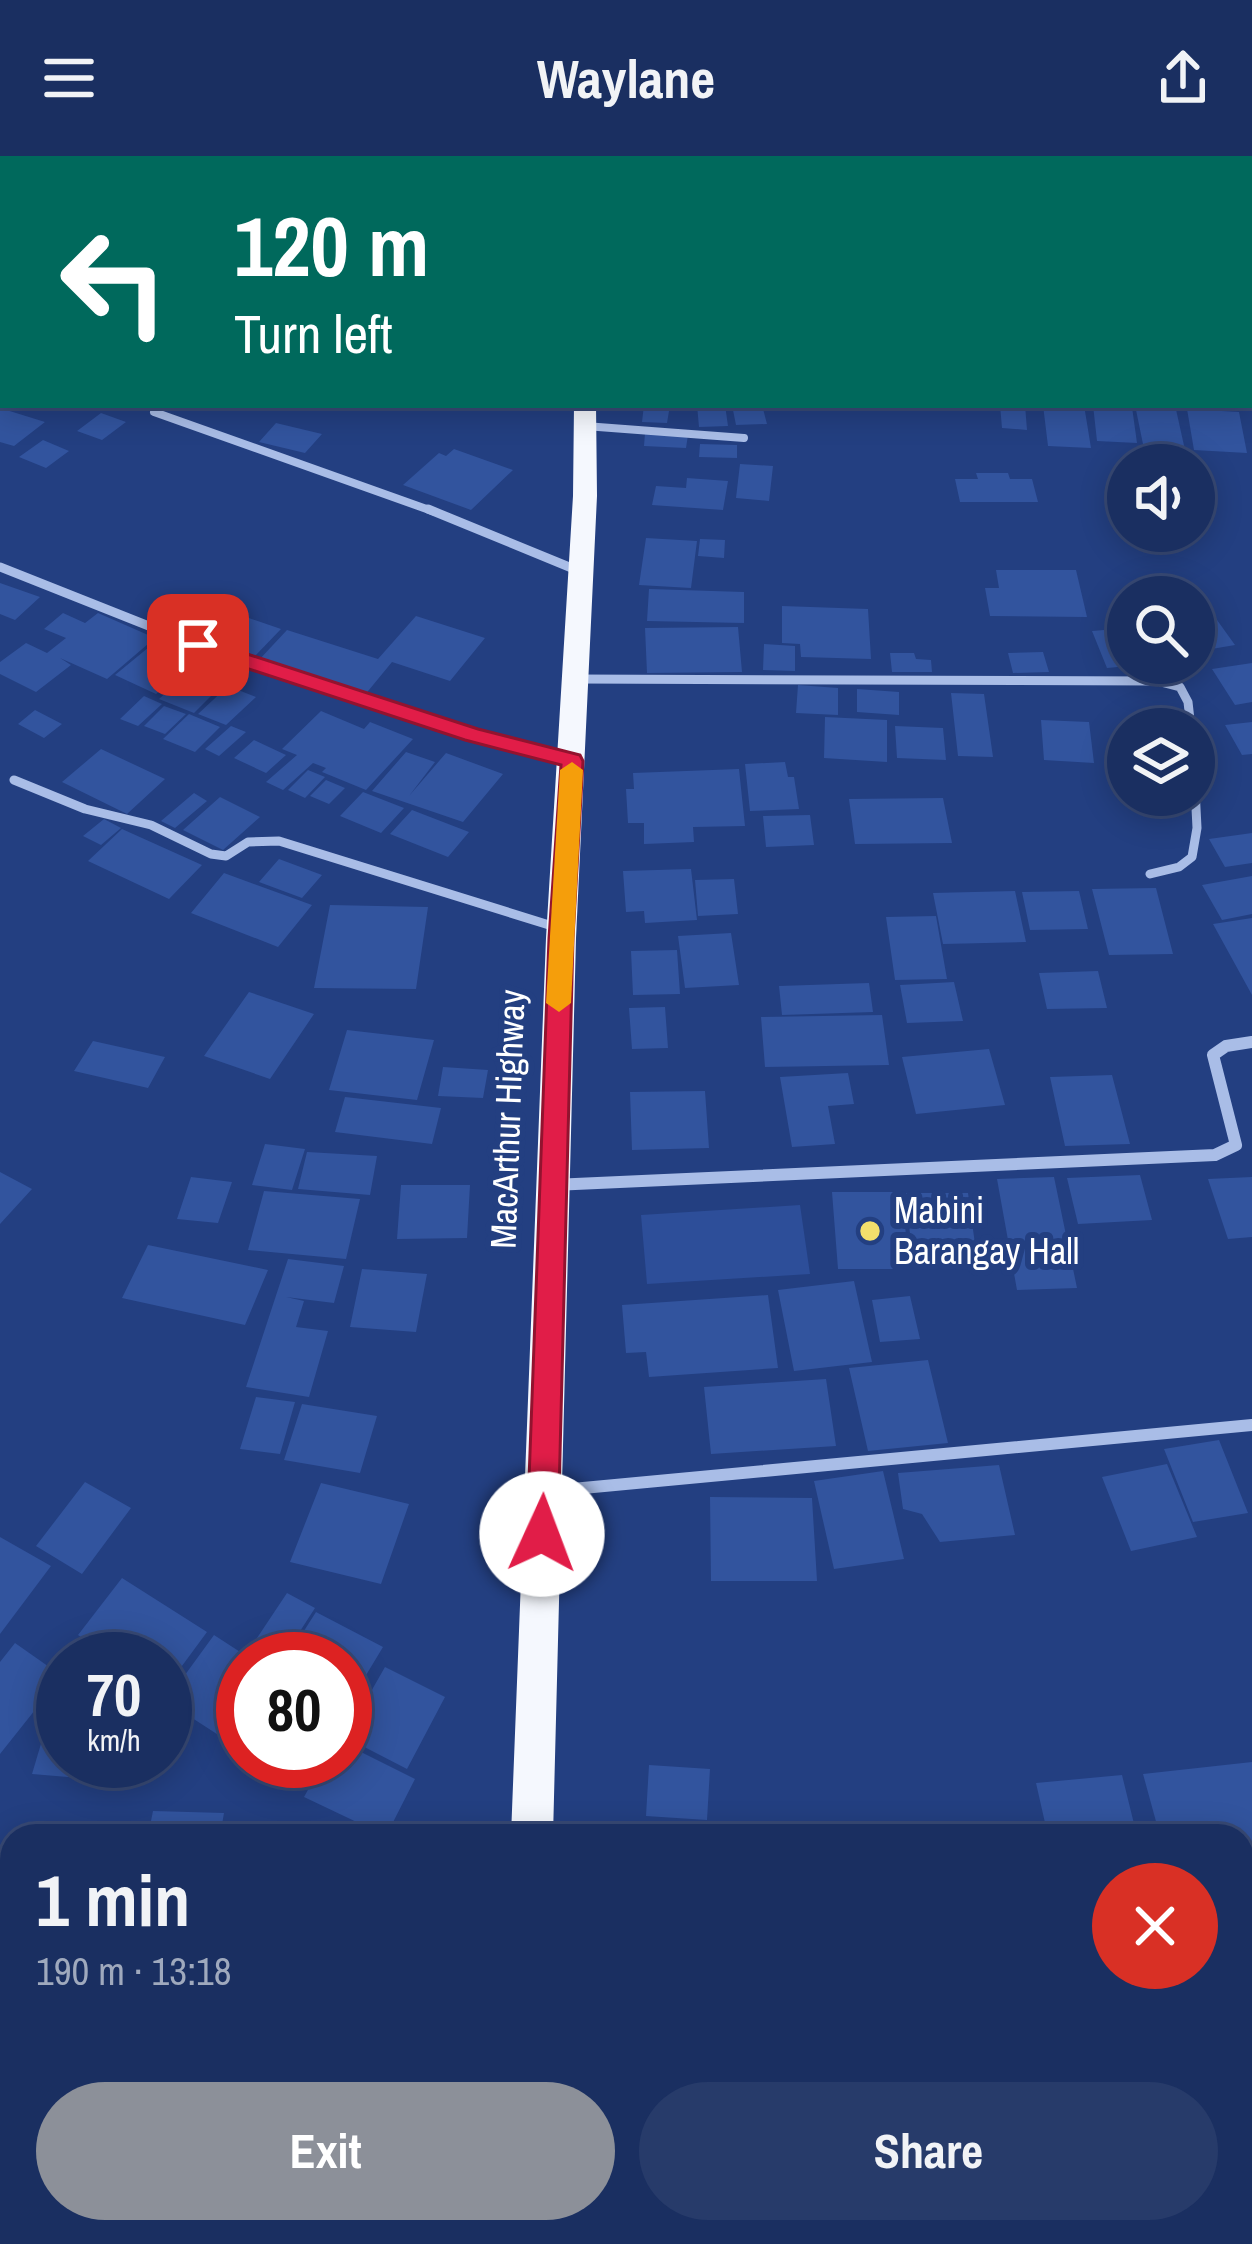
<!DOCTYPE html>
<html lang="en">
<head>
<meta charset="utf-8">
<style>
  :root { --surface:#1a2f61; --page:#273b6a; --text:#f1f3f6; --muted:#9fa9bd; --line:#384a76; --accent:#8c9099 }
  body { margin:0; font-family:"Archivo Narrow",sans-serif; background:var(--page); color:var(--text); height:100vh; display:flex; flex-direction:column; font-size:45px; white-space:nowrap }
  * { box-sizing:border-box; margin:0 }
  p { font-size:39px; color:var(--muted) }
  .icon { flex:none; width:66px; height:66px; fill:none; stroke:currentColor; stroke-width:2; stroke-linecap:round; stroke-linejoin:round }
  .map { position:relative; flex:1; overflow:hidden }
  .panel { position:absolute; left:0px; top:1668px; width:1254px; height:420px; display:flex; flex-direction:column; background:var(--surface); border-radius:36px 36px 0 0; box-shadow:0 6px 30px #0003,0 0 0 3px var(--line) }
  .panel>* { flex:none }
  .hud { position:absolute; left:0px; top:0px; width:1254px; height:252px; box-shadow:0 6px 30px #0003,0 0 0 3px var(--line); background:#00695c; color:#fff; overflow:hidden }
  .buttons { position:absolute; left:1107px; top:288px; display:grid; gap:24px }
  .buttons a { display:grid; place-items:center; width:108px; height:108px; border-radius:50%; background:var(--surface); box-shadow:0 6px 30px #0003,0 0 0 3px var(--line); font-size:60px }
  .speed { position:absolute; left:36px; top:1476px; display:flex; gap:24px; font-size:60px; font-weight:700; text-align:center }
  .speed>* { display:grid; place-content:center; width:156px; height:156px; border-radius:50%; background:var(--surface); box-shadow:0 6px 30px #0003,0 0 0 3px var(--line); line-height:1 }
  .speed small { font-size:30px; font-weight:400 }
  .speed .limit { border:18px solid #d22; background:#fff; color:#111 }
  .pin { position:absolute; display:grid; place-items:center; width:102px; height:102px; color:#fff; margin:-51px; border-radius:24px; box-shadow:0 6px 18px #0006 }
  .me { position:absolute; width:132px; margin:-66px; rotate:2deg; stroke-linejoin:round; filter:drop-shadow(0 0 9px #0008) }
  .turn { display:flex; align-items:center; gap:42px; height:252px; padding:0 36px; font-size:54px }
  .turn .icon { width:156px; height:156px; stroke-width:2.5 }
  .turn b { display:block; font-size:84px; line-height:102px }
  .round { display:grid; place-items:center; flex:none; width:126px; height:126px; border-radius:63px; background:var(--page) }
  .summary { display:flex; align-items:center; justify-content:space-between; height:204px; padding:0 36px }
  h1 { font-size:72px; font-weight:700; line-height:90px }
  .primary-button { display:flex; gap:24px; margin-top:auto; padding:24px 36px }
  .primary-button a { flex:1; height:138px; border-radius:72px; background:var(--accent); color:#fff; font-size:48px; font-weight:700; line-height:138px; text-align:center }
  .primary-button a+a { background:var(--page); color:var(--text) }
  header { display:flex; justify-content:space-between; align-items:center; height:156px; padding:0 36px; background:var(--surface); font-size:54px; font-weight:700 }
  .map>svg:first-child { display:block }
</style>
</head>
<body>
<header><svg class="icon" aria-label="menu" viewBox="0 0 24 24"><path d="M4 6h16M4 12h16M4 18h16"/></svg>Waylane<svg class="icon" aria-label="share" viewBox="0 0 24 24"><path d="M12 15V3M7 8l5-5 5 5M5 13v7h14v-7"/></svg></header>
<div class="map">
<svg width="1252" height="2088" viewBox="0 0 1252 2088">
  <rect width="100%" height="100%" fill="#233f81"/>
  <path fill="#2d4e99" d="M800,1049L810,1118L647,1128L641,1059Z"/>
  <path fill="#32549e" d="M644,249H670L667,267L642,266Z
    M697,249H725L728,270L699,271Z
    M732,249H762L767,268L736,269Z
    M1000,249H1025L1027,274L1002,272Z
    M1043,249H1084L1091,292L1048,290Z
    M1093,249L1132,251L1137,287L1097,285Z
    M1135,249H1175L1185,294L1144,293Z
    M0,252L45,266L14,290L0,286Z
    M1187,253L1239,256L1247,297L1194,294Z
    M101,257L126,266L102,284L77,275Z
    M276,267L322,278L305,297L259,286Z
    M645,277L688,279L686,292L644,290Z
    M43,284L69,295L46,312L19,301Z
    M700,288L737,289V302L699,301Z
    M454,293L513,314L471,354L403,329L439,297L446,300Z
    M740,308L773,310L769,345L736,342Z
    M976,317H1008L1010,323H1032L1038,346H960L955,323H978Z
    M687,322L728,325L723,354L652,349L656,330L686,332Z
    M646,382L697,385L691,432L639,429Z
    M700,383L725,384L724,402L698,400Z
    M996,414H1076L1087,461L990,460L985,432H999Z
    M0,427L40,441L15,464L0,458Z
    M649,433L744,436V467L647,465Z
    M205,447L281,473L255,500L177,474Z
    M782,450L868,453L871,503L801,501L800,488L782,487Z
    M63,457L85,467L98,457L155,482L107,523L60,502L71,509L36,536L0,518V506L26,487L47,497L66,482L44,473Z
    M1212,457L1235,489L1194,496V460Z
    M416,460L485,482L450,525L392,506L364,540L258,505L287,474L378,503Z
    M738,471L742,516L647,517L645,472Z
    M1128,472V510L1107,512L1092,475Z
    M160,482L201,501L156,538L115,519Z
    M764,488L795,490V515L763,514Z
    M1043,496L1049,516L1013,517L1008,497Z
    M890,497H914L916,503L931,504L932,516H892Z
    M1252,507V546L1235,549L1212,513Z
    M179,525L213,538L194,557L159,543Z
    M798,529L838,532V559L796,557Z
    M228,530L256,541L226,569L198,558Z
    M857,533L899,536V559L857,556Z
    M951,537L984,538L993,601L958,600Z
    M144,540L162,548L138,570L120,563Z
    M164,550L186,558L165,578L144,570Z
    M35,554L62,568L44,582L18,568Z
    M321,555L364,573L370,566L413,583L366,634L322,616L326,612L313,607L283,634L266,626L297,599L282,593Z
    M189,558L220,571L195,596L163,583Z
    M825,561L887,564V606L824,602Z
    M1041,564L1089,566L1094,607L1044,604Z
    M1252,566V598L1242,599L1225,569Z
    M231,570L246,576L219,600L205,593Z
    M895,570L943,572L946,604L897,602Z
    M254,584L286,599L266,617L234,602Z
    M101,593L165,623L127,658L62,626Z
    M406,596L435,606L409,640L446,597L503,618L463,666L372,635Z
    M785,606L788,621H794L799,653L750,655L745,608Z
    M739,613L745,670L693,671L694,686L644,688V667H628L626,633H634L633,617Z
    M308,614L325,621L305,642L288,634Z
    M326,624L345,632L329,648L310,640Z
    M363,636L404,652L381,677L340,660Z
    M194,637L207,645L175,672L161,665Z
    M220,641L260,661L223,694L183,674Z
    M943,642L952,687L855,688L849,643Z
    M412,654L469,676L448,701L390,678Z
    M810,659L814,689L766,691L763,660Z
    M104,663L121,672L101,689L83,680Z
    M122,673L202,709L169,743L88,705Z
    M1252,677V707L1225,711L1209,683Z
    M279,703L322,719L302,742L259,726Z
    M691,713L697,764L645,767L644,755L626,756L623,715Z
    M224,717L312,749L278,791L191,757Z
    M1252,720V758L1222,764L1202,729Z
    M734,723L738,758L698,760L695,724Z
    M1156,732L1173,798L1109,799L1092,733Z
    M1015,735L1026,786L943,788L933,737Z
    M1079,735L1088,773L1030,774L1022,736Z
    M330,749L428,751L416,833L314,832Z
    M936,760L947,823L895,824L886,761Z
    M1252,762V839L1213,768Z
    M731,777L739,829L685,832L678,780Z
    M677,794L680,838L633,839L631,795Z
    M1098,815L1107,852L1047,853L1039,817Z
    M954,826L963,865L907,867L900,829Z
    M869,827L873,856L782,859L779,830Z
    M249,836L314,858L270,923L204,900Z
    M665,851L668,892L632,893L629,852Z
    M882,859L889,909L765,911L761,861Z
    M347,874L434,884L417,944L329,934Z
    M93,885L165,901L148,932L74,915Z
    M989,893L1005,949L916,958L902,901Z
    M443,911L488,914L483,942L438,940Z
    M848,917L854,948L828,950L835,988L792,991L780,921Z
    M1112,919L1130,988L1065,990L1050,921Z
    M705,935L709,992L632,994L630,936Z
    M345,941L441,952L432,988L335,976Z
    M265,988L305,993L292,1034L252,1029Z
    M307,996L377,1000L370,1039L298,1033Z
    M0,1016L32,1033L0,1068Z
    M1140,1019L1152,1064L1078,1068L1067,1022Z
    M191,1021L232,1026L218,1067L177,1063Z
    M1054,1021L1077,1132L1017,1134L997,1023Z
    M1252,1021V1081L1228,1083L1208,1023Z
    M401,1029H470L467,1082L397,1083Z
    M264,1035L360,1043L346,1103L248,1094Z
    M832,1036H901L910,1113H838Z
    M906,1037H968L978,1110H913Z
    M148,1089L268,1114L245,1169L122,1142Z
    M288,1103L344,1110L334,1147L286,1141L304,1145L296,1171L328,1175L309,1241L246,1231Z
    M362,1113L427,1118L416,1176L350,1171Z
    M854,1125L872,1206L794,1215L778,1134Z
    M768,1139L778,1212L649,1221L646,1196L626,1197L622,1149Z
    M910,1140L920,1183L880,1186L872,1144Z
    M928,1204L948,1287L868,1295L849,1212Z
    M826,1223L836,1290L711,1298L704,1231Z
    M256,1241L295,1246L280,1298L240,1293Z
    M302,1248L377,1260L360,1317L284,1304Z
    M1219,1284L1248,1357L1193,1366L1164,1293Z
    M1167,1308L1197,1381L1131,1395L1102,1321Z
    M999,1309L1015,1379L940,1386L922,1358L903,1353L898,1317Z
    M883,1315L904,1403L834,1413L814,1325Z
    M85,1326L131,1352L82,1418L36,1390Z
    M321,1327L409,1348L381,1428L290,1406Z
    M710,1341L812,1342L817,1425H711Z
    M0,1381L51,1410L0,1478Z
    M122,1422L207,1476L165,1533V1503H114L78,1479Z
    M287,1437L315,1452L282,1503H257L247,1497Z
    M316,1456L383,1491L345,1554V1503H286Z
    M214,1479L251,1503H243V1595L166,1545Z
    M15,1487L62,1520L0,1598V1506Z
    M385,1511L445,1541L407,1613L345,1581Z
    M54,1544L63,1545V1605H144L139,1627L32,1618Z
    M345,1588L415,1623L386,1680L304,1641L324,1605H345Z
    M1252,1606V1747L1242,1748V1680H1160L1143,1618Z
    M649,1609L710,1613L707,1664L646,1660Z
    M1122,1619L1137,1680H1048L1036,1627Z
    M153,1655L224,1657L220,1680H148Z
    M237,1668L320,1675V1680H235Z
    M7,1711L12,1716V1812L0,1827V1719Z
    M12,1995V2076H238L229,2088H0V2010Z"/>
  <g fill="none" stroke-linecap="round" stroke-linejoin="round">
    <path stroke="#a9bde7" stroke-width="4.5" stroke-dasharray="4.5 6" stroke-linecap="butt" d="M231,0L241,3"/>
    <path stroke="#a9bde7" stroke-width="8" d="M154,256L435,356
      M585,270L744,282"/>
    <path stroke="#a9bde7" stroke-width="9" d="M428,353L579,415
      M0,411L237,505L571,605
      M577,523L1157,525L1180,531L1188,546L1191,573
      M14,624L85,653L151,669L211,698L226,700L248,686L279,685L562,773
      M1150,718L1179,711L1192,701L1197,672L1194,612"/>
    <path stroke="#a9bde7" stroke-width="12" d="M553,1029L1215,999L1236,989L1213,899L1226,890L1252,886
      M551,1335L1252,1269"/>
    <path fill="#f5f8fe" fill-rule="evenodd" d="M587,0H605V3H587Z
      M574,249H596L597,340L576,782L553,1680H511L546,782L573,340Z
      M488,2076H536V2088H488Z"/>
  </g>
  <path fill="#e11d48" stroke="#92132f" stroke-width="3" d="M198,482L478,573L580,599L583,605L573,782L558,1378L553,1389L542,1394L531,1389L527,1378L549,782L561,609L465,584L191,494V484Z"/>
  <path fill="#f59e0b" d="M572,606L583,614L571,847L559,856L546,847L560,614Z"/>
  <circle fill="#f3df6c" stroke="#233f81" stroke-width="4.5" cx="870" cy="1075" r="12"/>
  <g text-anchor="middle" stroke-width="12" stroke-linejoin="round" paint-order="stroke">
    <g font-size="36" fill="#fff" stroke="#233f81">
      <text transform="translate(507 963) rotate(-88)" y="13">MacArthur Highway</text>
    </g>
    <g font-size="36" fill="#fff" stroke="#233f81" text-anchor="start">
      <text x="894" y="1067">Mabini<tspan x="894" dy="41">Barangay Hall</tspan></text>
    </g>
  </g>
</svg>
<div class="buttons">
<a><svg class="icon" aria-label="sound" viewBox="0 0 24 24"><path d="M4 9h4l5-4v14l-5-4H4zM17 9q2 3 0 6"/></svg></a>
<a><svg class="icon" aria-label="search" viewBox="0 0 24 24"><circle cx="10" cy="10" r="6"/><path d="M15 15l6 6"/></svg></a>
<a><svg class="icon" aria-label="layers" viewBox="0 0 24 24"><path d="M12 4l9 5-9 5-9-5zM3 14l9 5 9-5"/></svg></a>
</div>
<div class="speed"><div>70<small>km/h</small></div><div class="limit">80</div></div>
<div class="pin" style="left:198px;top:489px;background:#d93025"><svg class="icon" aria-label="arrive" viewBox="0 0 24 24"><path d="M6 21V4h12l-3 4 3 4H6"/></svg></div>
<svg class="me" style="left:542px;top:1378px" viewBox="-20 -20 40 40"><circle r="19" fill="#fff"/><path d="M0-13L10 11 0 6-10 11z" fill="#e11d48"/></svg>
<div class="hud">
<div class="turn"><svg class="icon" aria-label="left" viewBox="0 0 24 24"><path d="M17 20v-9H6M10 6l-5 5 5 5"/></svg><div><b>120 m</b>Turn left</div></div>
</div>
<section class="panel">
<div class="summary"><div><h1>1 min</h1><p>190 m · 13:18</p></div><a class="round" style="background:#d93025;color:#fff"><svg class="icon" aria-label="close" viewBox="0 0 24 24"><path d="M6 6l12 12M18 6L6 18"/></svg></a></div>
<div class="primary-button"><a>Exit</a><a>Share</a></div>
</section>
</div>
</body>
</html>
